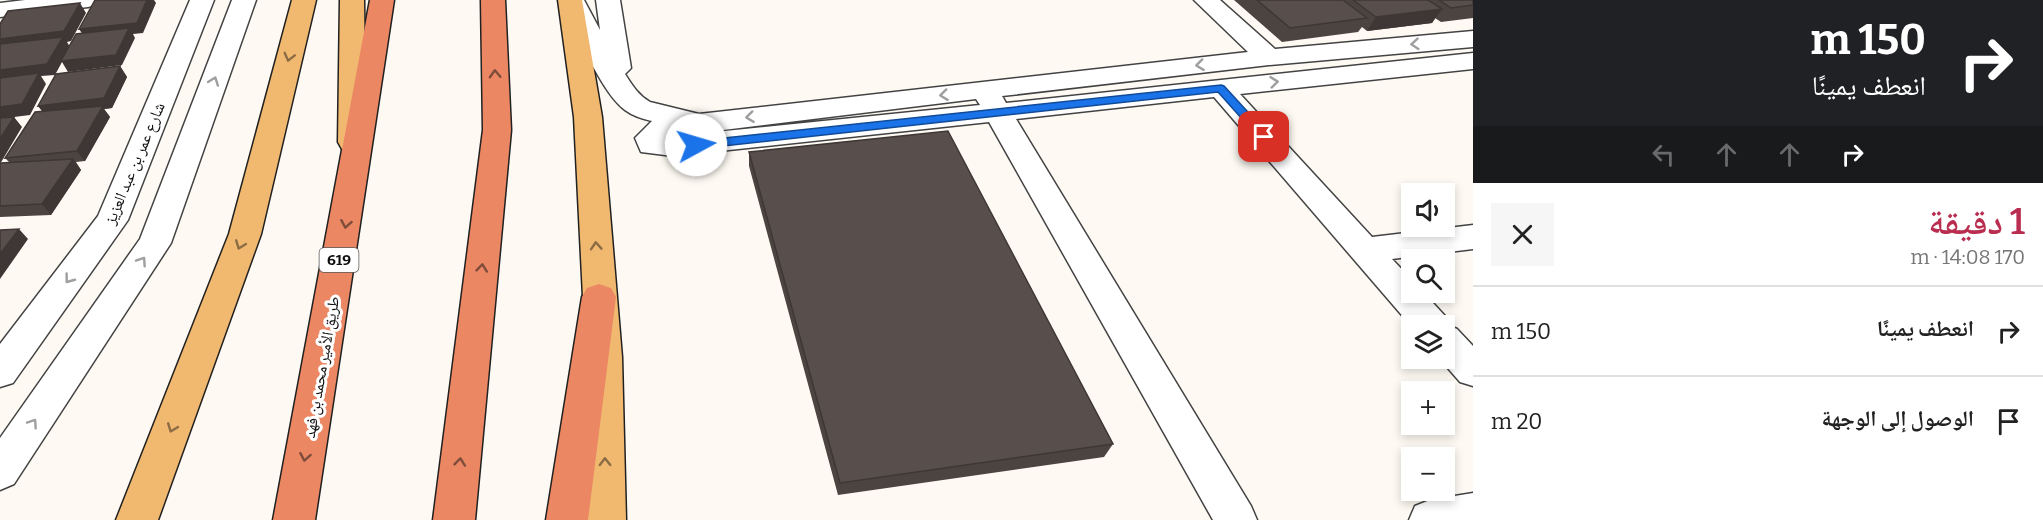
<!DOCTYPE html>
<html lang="ar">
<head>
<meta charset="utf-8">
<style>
  :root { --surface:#fff; --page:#f6f6f6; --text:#222; --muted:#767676; --line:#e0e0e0; --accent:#b92e50 }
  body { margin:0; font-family:Bitter,"Noto Naskh Arabic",serif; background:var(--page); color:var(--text); direction:rtl; height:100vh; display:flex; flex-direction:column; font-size:22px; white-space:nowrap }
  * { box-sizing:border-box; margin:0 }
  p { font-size:20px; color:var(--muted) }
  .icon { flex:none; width:33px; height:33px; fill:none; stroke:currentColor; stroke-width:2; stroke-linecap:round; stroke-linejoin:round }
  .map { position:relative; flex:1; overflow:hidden; direction:ltr }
  .panel { display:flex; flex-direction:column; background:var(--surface); width:570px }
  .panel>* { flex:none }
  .banner { background:#202124; color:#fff; overflow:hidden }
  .tools { position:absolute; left:1401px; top:183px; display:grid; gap:12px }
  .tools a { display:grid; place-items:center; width:54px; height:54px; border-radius:0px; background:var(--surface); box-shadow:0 3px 9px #0003; font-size:30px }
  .pin { position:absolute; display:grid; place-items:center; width:51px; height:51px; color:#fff; margin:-26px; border-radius:12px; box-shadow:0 3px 9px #0006 }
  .me { position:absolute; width:66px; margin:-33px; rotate:84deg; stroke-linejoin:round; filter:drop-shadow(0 0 4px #0008) }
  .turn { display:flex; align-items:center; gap:21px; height:126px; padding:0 18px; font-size:27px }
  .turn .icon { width:78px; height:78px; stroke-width:2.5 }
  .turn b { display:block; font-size:42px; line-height:51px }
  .lanes { display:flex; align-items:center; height:57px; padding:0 18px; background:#0003; justify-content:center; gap:30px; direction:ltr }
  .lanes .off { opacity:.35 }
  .round { display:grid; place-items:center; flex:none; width:63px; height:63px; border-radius:0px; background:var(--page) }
  .overview { display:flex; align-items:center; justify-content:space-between; height:102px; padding:0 18px }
  h1 { font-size:36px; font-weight:600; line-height:45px; color:var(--accent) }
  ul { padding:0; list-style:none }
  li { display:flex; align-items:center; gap:18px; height:90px; padding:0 18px; border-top:2px solid var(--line) }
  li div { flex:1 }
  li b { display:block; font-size:22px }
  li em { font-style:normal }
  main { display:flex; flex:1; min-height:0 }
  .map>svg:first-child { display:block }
</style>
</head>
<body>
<main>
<section class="panel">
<div class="banner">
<div class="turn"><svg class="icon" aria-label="right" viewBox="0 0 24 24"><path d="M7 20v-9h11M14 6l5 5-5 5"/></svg><div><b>150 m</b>انعطف يمينًا</div></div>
<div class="lanes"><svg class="icon off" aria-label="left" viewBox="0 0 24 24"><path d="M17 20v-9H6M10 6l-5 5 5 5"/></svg><svg class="icon off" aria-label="ahead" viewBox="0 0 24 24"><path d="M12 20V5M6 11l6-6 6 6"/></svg><svg class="icon off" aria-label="ahead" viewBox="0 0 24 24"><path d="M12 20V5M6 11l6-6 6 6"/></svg><svg class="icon" aria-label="right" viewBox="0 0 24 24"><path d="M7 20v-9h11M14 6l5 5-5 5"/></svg></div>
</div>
<div class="overview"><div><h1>1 دقيقة</h1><p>170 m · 14:08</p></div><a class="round"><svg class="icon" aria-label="close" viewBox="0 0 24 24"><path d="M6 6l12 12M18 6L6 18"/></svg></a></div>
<ul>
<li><svg class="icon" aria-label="right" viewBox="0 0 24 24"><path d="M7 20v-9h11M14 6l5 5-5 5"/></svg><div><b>انعطف يمينًا</b></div><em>150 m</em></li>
<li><svg class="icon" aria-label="arrive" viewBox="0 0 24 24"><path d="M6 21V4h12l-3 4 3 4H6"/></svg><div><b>الوصول إلى الوجهة</b></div><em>20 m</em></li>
</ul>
</section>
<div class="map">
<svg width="1473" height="520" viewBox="0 0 1473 520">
  <rect width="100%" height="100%" fill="#fefaf3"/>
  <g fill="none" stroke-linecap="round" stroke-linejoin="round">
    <g stroke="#434343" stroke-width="3">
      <path id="minor" d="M25,0H100L96,5L88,7L0,17V3Z
        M190,0H214L128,220L13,383L0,387V344L98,216Z
        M232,0H256L171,243L14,484L0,490V438L140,239Z
        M560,0H584L600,30L596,0H620L631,68L625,74C632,85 638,95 650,102L699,114L1248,52L1194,0H1220L1275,49L1473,31V47L1269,65L1002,96L1006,103L1473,53V69L1240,94L1372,237L1473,225V249L1392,259L1412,280V292H1423L1445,316L1450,326L1457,329L1473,346V386L1460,382L1439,358H1444V326L1412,327L1214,97L1016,119L1251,506L1257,520H1213L989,122L673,156L641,152L635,138L652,121C643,119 633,116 625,110C601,93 575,28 560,0ZM976,99L980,105L666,137Z
        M1473,493V520H1409L1415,506L1430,500Z"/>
    </g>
    <g stroke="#212121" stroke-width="3">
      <path id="major" d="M292,0H316L261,234L158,520H116L229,234Z
        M340,0H364L366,142L362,149L352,151L342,149L338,142Z
        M558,0H582L602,117L622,357L626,520H584L586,357L574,117Z"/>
    </g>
    <g stroke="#212121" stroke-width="3">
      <path id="highway" d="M370,0H394L315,520H273Z
        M481,0H505L511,130L475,520H433L483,130Z
        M599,284L611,288L616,297L588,520H546L582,297L587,288Z"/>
    </g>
    <use href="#minor" fill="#fff" fill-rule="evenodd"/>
    <use href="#major" fill="#f1b870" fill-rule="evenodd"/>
    <use href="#highway" fill="#ec8763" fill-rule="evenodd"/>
  </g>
  <path fill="#4c4441" d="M1234,0H1473V18L1441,22L1435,18L1432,23L1367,31L1362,27L1358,32L1282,42Z
    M120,66L127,77L112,108L104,109L110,117L85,161L76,162L81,170L51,215L0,217V164L9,162L5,158L42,111L38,106Z
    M749,152L1113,444L1104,457L838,495L749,166Z"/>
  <path fill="#3e3735" d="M147,0H154L156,3L143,33L133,34L135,38L122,65L68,72L62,62L55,75L41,76L46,84L30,115L14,117L22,127L0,164V39L80,3L86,13L71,41L67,42L70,47L86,39L79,29Z
    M1442,9L1432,23L1367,31L1376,17Z
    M120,66L127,77L112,108L104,109L110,117L85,161L38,106Z
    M73,159L81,170L51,215L42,204Z
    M19,229L28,239L0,279V254Z"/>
  <path fill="#584f4c" stroke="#3e3735" stroke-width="1.5" d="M95,0H147L137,23L79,29Z
    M1257,0H1343L1367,18L1290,28Z
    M1353,0H1428L1442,9L1376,17Z
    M1439,0H1473V5L1451,8Z
    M80,3L64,31L0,39V24L8,11Z
    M129,28L116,55L61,61L76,34Z
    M63,37L47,64L0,70V44Z
    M120,66L104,98L38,106L56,74Z
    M39,73L22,104L0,107V78Z
    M103,106L77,151L5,158L35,112Z
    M14,117L0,139V118Z
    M948,131L1113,444L840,483L749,152Z
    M73,159L42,204L0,206V164L1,163Z
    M19,229L0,254V230Z"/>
  <defs><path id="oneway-chevron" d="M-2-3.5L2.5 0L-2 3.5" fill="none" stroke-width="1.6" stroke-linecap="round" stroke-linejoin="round" transform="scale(1.5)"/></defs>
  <g stroke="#9f9f9f">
    <use href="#oneway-chevron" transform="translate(1415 44) rotate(175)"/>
    <use href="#oneway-chevron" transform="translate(1200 65) rotate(173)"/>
    <use href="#oneway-chevron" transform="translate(214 81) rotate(-70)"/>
    <use href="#oneway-chevron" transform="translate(1274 82) rotate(-6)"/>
    <use href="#oneway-chevron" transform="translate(944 95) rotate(173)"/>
    <use href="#oneway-chevron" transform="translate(750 117) rotate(173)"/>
    <use href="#oneway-chevron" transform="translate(142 261) rotate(-56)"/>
    <use href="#oneway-chevron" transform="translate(69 279) rotate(127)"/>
    <use href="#oneway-chevron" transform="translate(33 423) rotate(-56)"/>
  </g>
  <g stroke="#8c6c45">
    <use href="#oneway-chevron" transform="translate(289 57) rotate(104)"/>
    <use href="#oneway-chevron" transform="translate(240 245) rotate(111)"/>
    <use href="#oneway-chevron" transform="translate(596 246) rotate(-94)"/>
    <use href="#oneway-chevron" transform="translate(172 428) rotate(111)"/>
    <use href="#oneway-chevron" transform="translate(605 462) rotate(-91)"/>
  </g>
  <g stroke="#7e4c3a">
    <use href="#oneway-chevron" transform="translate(495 74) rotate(-92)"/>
    <use href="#oneway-chevron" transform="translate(346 224) rotate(100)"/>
    <use href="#oneway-chevron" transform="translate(482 268) rotate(-84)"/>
    <use href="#oneway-chevron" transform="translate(305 457) rotate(100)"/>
    <use href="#oneway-chevron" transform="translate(460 462) rotate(-84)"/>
  </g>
  <path fill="#1a73e8" stroke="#114b97" stroke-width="1.5" d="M1221,85L1224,86L1268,134V139H1260L1218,92L696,149L690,145L696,141Z"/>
  <g text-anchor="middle" stroke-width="6" stroke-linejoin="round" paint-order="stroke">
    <rect fill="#fff" stroke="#585858" stroke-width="1.5" x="319.5" y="248" width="39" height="24" rx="4.5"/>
    <g font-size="15" font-weight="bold" fill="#101010">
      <text x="339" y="265">619</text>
    </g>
    <g font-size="16" fill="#101010" stroke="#fff">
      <text transform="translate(134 163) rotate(-67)" y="6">شارع عمر بن عبد العزيز</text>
      <text transform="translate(321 367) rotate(-80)" y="6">طريق الأمير محمد بن فهد</text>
    </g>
  </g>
</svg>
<div class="tools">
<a><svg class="icon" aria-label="sound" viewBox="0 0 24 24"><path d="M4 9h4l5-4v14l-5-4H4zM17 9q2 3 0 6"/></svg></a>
<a><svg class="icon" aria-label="search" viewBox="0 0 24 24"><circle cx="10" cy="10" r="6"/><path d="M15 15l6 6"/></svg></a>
<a><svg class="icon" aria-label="layers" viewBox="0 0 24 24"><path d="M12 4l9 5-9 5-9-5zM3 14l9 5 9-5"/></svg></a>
<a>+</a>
<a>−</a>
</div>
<div class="pin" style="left:1264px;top:137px;background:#d93025"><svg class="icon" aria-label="arrive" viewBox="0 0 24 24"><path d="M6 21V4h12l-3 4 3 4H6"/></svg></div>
<svg class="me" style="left:696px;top:145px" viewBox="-20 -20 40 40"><circle r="19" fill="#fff"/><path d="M0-13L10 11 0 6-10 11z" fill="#1a73e8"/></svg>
</div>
</main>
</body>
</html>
